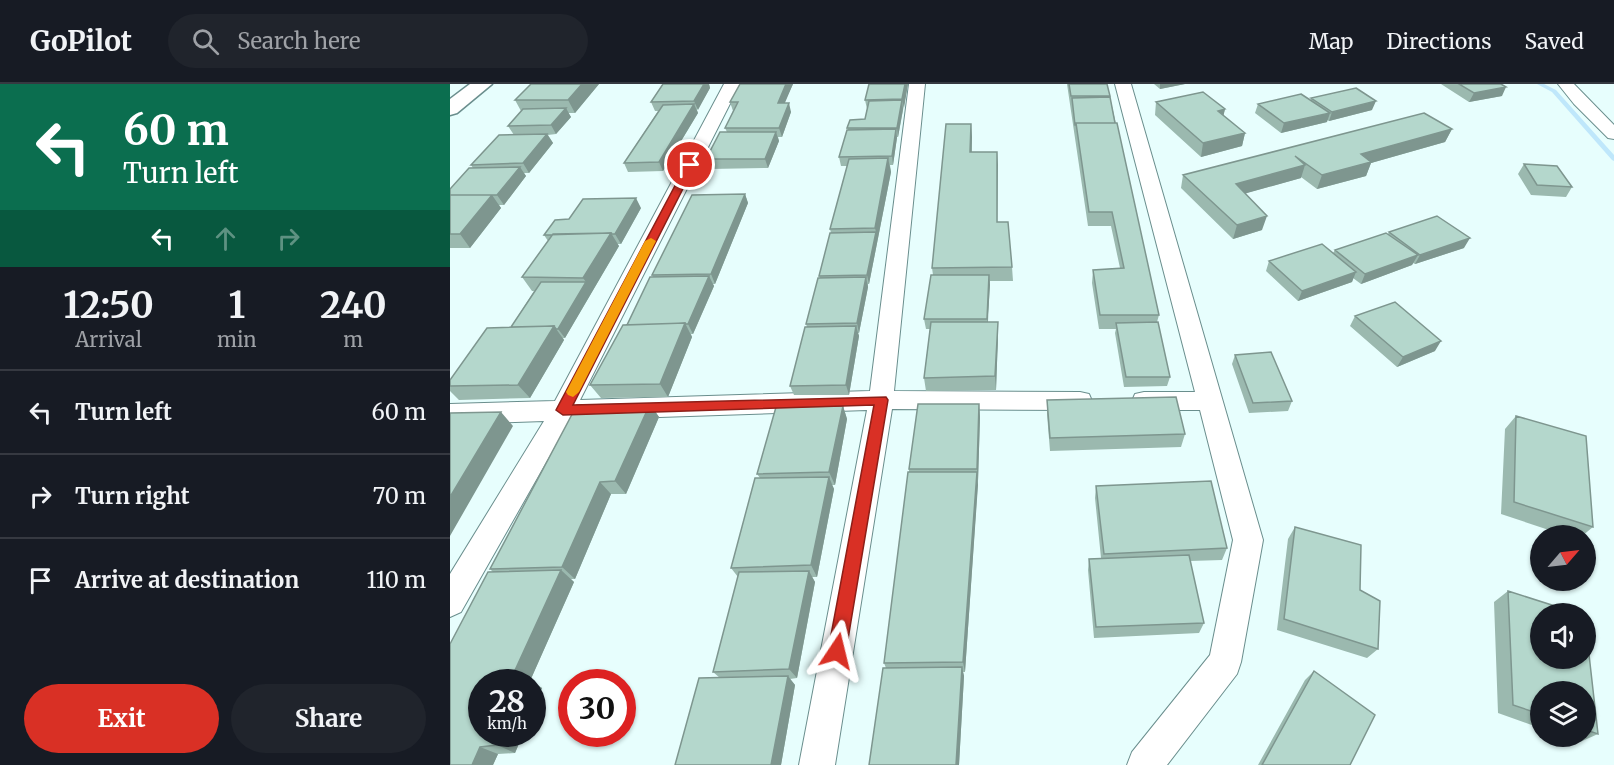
<!DOCTYPE html>
<html lang="en">
<head>
<meta charset="utf-8">
<style>
  :root { --surface:#171b24; --page:#20242c; --text:#f1f3f6; --muted:#9ea1a6; --line:#363941; --accent:#d93025 }
  body { margin:0; font-family:Merriweather,serif; background:var(--page); color:var(--text); height:100vh; display:flex; flex-direction:column; font-size:22px; white-space:nowrap }
  * { box-sizing:border-box; margin:0 }
  p { font-size:20px; color:var(--muted) }
  .icon { flex:none; width:33px; height:33px; fill:none; stroke:currentColor; stroke-width:2; stroke-linecap:round; stroke-linejoin:round }
  .map { position:relative; flex:1; overflow:hidden }
  .side { display:flex; flex-direction:column; background:var(--surface); width:450px }
  .side>* { flex:none }
  .hud { background:#0b6e4f; color:#fff; overflow:hidden }
  .needle { width:39px; rotate:62deg }
  .buttons { position:absolute; left:1080px; top:441px; display:grid; gap:12px }
  .buttons a { display:grid; place-items:center; width:66px; height:66px; border-radius:50%; background:var(--surface); box-shadow:0 2px 4px #0004; font-size:30px }
  .speed { position:absolute; left:18px; top:585px; display:flex; gap:12px; font-size:30px; font-weight:700; text-align:center }
  .speed>* { display:grid; place-content:center; width:78px; height:78px; border-radius:50%; background:var(--surface); box-shadow:0 2px 4px #0004; line-height:1 }
  .speed small { font-size:15px; font-weight:400 }
  .speed .limit { border:9px solid #d22; background:#fff; color:#111 }
  .pin { position:absolute; display:grid; place-items:center; width:51px; height:51px; color:#fff; margin:-26px; border:3px solid #fff; border-radius:50%; box-shadow:0 2px 6px #0007 }
  .me { position:absolute; width:66px; margin:-33px; rotate:10deg; stroke-linejoin:round; filter:drop-shadow(0 0 4px #0008) }
  .turn { display:flex; align-items:center; gap:21px; height:126px; padding:0 24px; font-size:27px }
  .turn .icon { width:78px; height:78px; stroke-width:2.5 }
  .turn b { display:block; font-size:42px; line-height:51px }
  .lanes { display:flex; align-items:center; height:57px; padding:0 24px; background:#0003; justify-content:center; gap:30px; direction:ltr }
  .lanes .off { opacity:.35 }
  .eta { display:flex; justify-content:space-evenly; align-items:center; height:102px; text-align:center }
  .eta b { font-size:36px; font-weight:700; line-height:42px }
  .action { display:flex; gap:12px; margin-top:auto; padding:12px 24px }
  .action a { flex:1; height:69px; border-radius:36px; background:var(--accent); color:#fff; font-size:24px; font-weight:700; line-height:69px; text-align:center }
  .action a+a { background:var(--page); color:var(--text) }
  ul { padding:0; list-style:none }
  li { display:flex; align-items:center; gap:18px; height:84px; padding:0 24px; border-top:2px solid var(--line) }
  li div { flex:1 }
  li b { display:block; font-size:22px }
  li em { font-style:normal }
  header { display:flex; align-items:center; gap:36px; box-sizing:border-box; height:84px; padding:0 30px; background:var(--surface); border-bottom:2px solid var(--line) }
  header strong { font-size:28px }
  nav { display:flex; gap:33px; margin-inline-start:auto; font-size:21px }
  .search { width:420px; height:54px; background:var(--page); display:flex; align-items:center; gap:15px; box-sizing:border-box; padding:0 21px; border-radius:33px; color:var(--muted); font-size:22px }
  main { display:flex; flex:1; min-height:0 }
  .map>svg:first-child { display:block }
</style>
</head>
<body>
<header>
<strong>GoPilot</strong>
<div class="search"><svg class="icon" aria-label="search" viewBox="0 0 24 24"><circle cx="10" cy="10" r="6"/><path d="M15 15l6 6"/></svg>Search here</div>
<nav><a>Map</a><a>Directions</a><a>Saved</a></nav>
</header>
<main>
<section class="side">
<div class="hud">
<div class="turn"><svg class="icon" aria-label="left" viewBox="0 0 24 24"><path d="M17 20v-9H6M10 6l-5 5 5 5"/></svg><div><b>60 m</b>Turn left</div></div>
<div class="lanes"><svg class="icon" aria-label="left" viewBox="0 0 24 24"><path d="M17 20v-9H6M10 6l-5 5 5 5"/></svg><svg class="icon off" aria-label="ahead" viewBox="0 0 24 24"><path d="M12 20V5M6 11l6-6 6 6"/></svg><svg class="icon off" aria-label="right" viewBox="0 0 24 24"><path d="M7 20v-9h11M14 6l5 5-5 5"/></svg></div>
</div>
<div class="eta">
<div><b>12:50</b><p>Arrival</p></div>
<div><b>1</b><p>min</p></div>
<div><b>240</b><p>m</p></div>
</div>
<ul>
<li><svg class="icon" aria-label="left" viewBox="0 0 24 24"><path d="M17 20v-9H6M10 6l-5 5 5 5"/></svg><div><b>Turn left</b></div><em>60 m</em></li>
<li><svg class="icon" aria-label="right" viewBox="0 0 24 24"><path d="M7 20v-9h11M14 6l5 5-5 5"/></svg><div><b>Turn right</b></div><em>70 m</em></li>
<li><svg class="icon" aria-label="arrive" viewBox="0 0 24 24"><path d="M6 21V4h12l-3 4 3 4H6"/></svg><div><b>Arrive at destination</b></div><em>110 m</em></li>
</ul>
<div class="action"><a>Exit</a><a>Share</a></div>
</section>
<div class="map">
<svg width="1164" height="681" viewBox="0 0 1164 681">
  <rect width="100%" height="100%" fill="#e7fefd"/>
  <g fill="none" stroke-linecap="round" stroke-linejoin="round">
    <path fill="#bfe7fb" fill-rule="evenodd" d="M1087,0H1094L1106,6L1164,71V77L1162,76L1102,8Z"/>
    <g stroke="#6a8e8d" stroke-width="2">
      <path id="street" d="M274,0H290L130,316L420,307L459,0H475L444,307L630,308L639,310L642,317L639,324L630,326L442,325L385,681H349L417,326L120,336L11,528L0,533V490L94,337L0,340V320L105,317Z
        M665,0H681L813,456L791,578L787,590L717,681H677L682,668L760,571L783,456L750,326H694L685,324L682,317L685,310L694,308H745Z
        M1108,0H1124L1164,41V55L1158,54L1124,20Z"/>
    </g>
    <g stroke="#6a8e8d" stroke-width="3">
      <path id="highway" d="M20,0H42L7,29L0,31V15Z"/>
    </g>
    <use href="#street" fill="#fff" fill-rule="evenodd"/>
    <use href="#highway" fill="#fff" fill-rule="evenodd"/>
  </g>
  <path fill="#9bb9af" d="M81,0H149L125,29H118L121,33L106,50L98,51L103,59L79,89H74L76,92L54,121H49L51,124L20,164H0V105L23,84L21,81L64,51L58,42L71,27L65,16Z
    M213,0H259L260,4L247,26L248,29L213,87L178,88L174,79L208,27H205L201,18Z
    M290,0H343L334,19L341,28L332,53H328L329,57L318,84L260,85L256,75L277,48L275,44L283,27L280,18Z
    M419,0H458L448,53H447L443,81H440L441,88L419,200H418V203L409,249H408L409,252L399,311H344L340,302L357,243L356,240L370,194L369,192L381,149L380,145L397,82H391L389,73L398,46L397,44L415,35L417,25L415,16Z
    M617,0H657L709,231L707,238L720,293L717,302L674,303L665,249L666,245H649L642,199L643,186L670,184L661,142H638Z
    M704,0H735L710,5Z
    M991,0H1051L1052,12L1019,18Z
    M861,14L922,26L879,37L877,36V38L831,49L805,29L808,20L861,16Z
    M706,18L775,25L773,32L795,49L792,62L751,73L705,31Z
    M521,40L522,53V68H547V138L562,183L563,197H540L538,238L548,252L546,306L476,307L474,294L480,245H476L474,235L483,191L482,184Z
    M1002,45L995,58L921,79L916,92L867,105L851,93V94L796,109L812,146L783,155L731,104L733,91Z
    M1074,80L1122,103L1116,113L1081,111L1068,90Z
    M295,110L298,119L265,200H263L264,202L243,250H241L242,253L218,313L151,314L140,301L177,241L203,193L202,191Z
    M191,124L171,160H167L169,162L115,254H113L114,256L80,314L9,316L0,307V296L61,243L84,207H82L72,193L98,157L94,151L119,135Z
    M939,148L1014,164L965,180L963,179L962,181L911,200L903,194L902,198L848,217L816,187L819,177L883,169L885,166L938,150Z
    M905,232L985,267L947,283L900,242Z
    M785,271L842,317L838,327L799,329L782,280Z
    M597,316L735,350L731,363L600,367L597,330Z
    M200,320L209,333L176,410H161L125,495H121L124,498L80,597L92,604L82,627V598L32,650H73L65,669L48,670L43,681H0L43,488L40,485Z
    M529,320L530,333L528,397L515,588H513L514,592L509,681H419L436,584L434,579L459,388V385Z
    M393,322L397,335L385,401H382L384,405L367,493H362L365,498L347,594L340,595L345,601L331,681H225L270,594L263,588L288,493L281,484L310,394L307,390Z
    M1066,332L1143,443L1132,452H1117L1051,430L1055,345Z
    M646,402L777,464L772,476L740,477L754,539L749,549L644,554L638,486L639,475L651,474L645,414Z
    M845,443L910,506L928,565L917,574L827,546L838,455Z
    M1058,507L1130,530H1090V574H1136V544L1148,650L1130,658L1115,652H1136V608H1090V644L1048,629L1044,518Z
    M864,587L900,681H808L855,596Z"/>
  <path fill="#7e968f" d="M132,0H149L125,29L118,16Z
    M254,0H259L260,4L248,26L244,17Z
    M336,0H343L331,28L328,19Z
    M455,0H458L454,24L452,15Z
    M710,0H735L710,5Z
    M1056,3L1052,12L1019,18L1024,9Z
    M452,16L453,25L448,53L447,44Z
    M926,17L922,26L879,37L882,28Z
    M339,19L341,28L332,53L329,44Z
    M244,20L248,29L213,87L209,78Z
    M116,24L121,33L106,50L101,41Z
    M775,25L772,38L768,27Z
    M880,29L877,38L831,49L834,39Z
    M521,40L522,53L521,82L520,68Z
    M446,45L447,54L443,81L442,72Z
    M1002,45L995,58L921,79L916,92L867,105L872,91L911,70Z
    M326,48L329,57L318,84L315,75Z
    M795,49L792,62L751,73L753,59Z
    M97,50L103,59L79,89L73,79Z
    M547,68L548,81L547,151Z
    M438,74L441,88L419,200L417,191L426,148L425,144Z
    M855,81L851,94L783,113L786,100Z
    M70,83L76,92L54,121L47,111Z
    M295,110L298,119L265,200L261,190Z
    M42,111L51,124L20,164L10,150Z
    M186,114L191,124L171,160L165,150Z
    M817,132L812,146L783,155L787,141Z
    M161,149L169,162L115,254L108,245L136,198L133,194Z
    M1020,154L1014,164L965,180L970,171Z
    M968,171L962,181L911,200L915,190Z
    M906,188L902,198L848,217L852,207Z
    M539,191L540,201L537,245V235Z
    M259,192L264,202L243,250L238,240Z
    M416,193L418,203L409,249L407,239Z
    M548,238V252L546,306L545,292Z
    M235,239L242,253L218,313L210,300Z
    M104,242L114,256L80,314L68,301Z
    M406,242L409,252L399,311L396,301Z
    M991,257L985,267L947,283L953,273Z
    M200,320L209,333L176,410L165,397Z
    M529,320L530,333L528,397L527,385Z
    M393,322L397,335L385,401L379,388Z
    M51,328L63,342L0,452V413Z
    M527,388L528,401L515,588L513,578Z
    M379,393L384,405L367,493L361,481Z
    M150,398L161,410L125,495L112,483Z
    M111,486L124,498L80,597L92,604L82,627V598H67L61,595Z
    M359,487L365,498L347,594L339,585Z
    M512,583L514,592L509,681H506Z
    M338,592L345,601L331,681H321Z
    M52,650H73L65,669L47,661Z
    M30,663L48,670L43,681H22Z"/>
  <path fill="#b4d7cc" stroke="#7e968f" stroke-width="1.5" d="M81,0H132L118,16H65Z
    M213,0H254L244,17L201,18Z
    M290,0H336L328,19H339L329,44H275L288,18H280Z
    M419,0H455L452,15L415,16Z
    M619,0H657L660,12H621Z
    M1009,0H1051L1056,3L1024,9Z
    M906,4L926,17L882,28L861,14Z
    M753,8L775,25L768,27L795,49L753,59L706,18Z
    M851,10L880,29L834,39L808,20Z
    M660,13L665,39H626V41H625L622,14Z
    M452,16L447,44H397L400,36L415,35L419,17Z
    M244,20L209,78L174,79L213,21Z
    M116,24L101,41L58,42L73,25Z
    M974,29L1002,45L911,70L921,78L872,91L845,72L855,81L786,100L817,132L787,141L733,91Z
    M626,39H667L709,231H650L643,186L674,184L662,128H639Z
    M496,40H521L520,68H547V138H558L562,183L482,184Z
    M446,45L442,72L389,73L397,46Z
    M270,48H326L315,75H256Z
    M97,50L73,79L21,81L49,51Z
    M438,74L425,144L380,145L399,75Z
    M1074,80L1107,82L1122,103L1087,101Z
    M70,83L47,111H0V105L19,84Z
    M295,110L261,190L202,191L242,111Z
    M0,111H42L10,150H0Z
    M186,114L165,150H162L161,149L94,151L105,136L119,135L133,115Z
    M987,132L1020,154L970,171L939,148Z
    M426,148L417,191L369,192L380,149Z
    M161,149L133,194L72,193L103,150Z
    M936,149L968,171L915,190L885,166Z
    M872,160L906,188L852,207L819,177Z
    M481,191H539L537,235H474Z
    M259,192L238,240H236L235,239L177,241L200,193Z
    M416,193L407,239L356,240L368,194Z
    M91,198H136L108,245H106L104,242L61,243Z
    M945,218L991,257L953,273L905,232Z
    M481,238H548L545,292L474,294Z
    M708,238L720,293H676L666,239Z
    M235,239L210,300L140,301L173,241Z
    M104,242L68,301L0,302V296L37,244Z
    M406,242L396,301L340,302L355,243Z
    M821,268L842,317L803,319L785,271Z
    M726,313L735,350L600,354L597,316Z
    M200,320L165,397L150,398L112,483L40,485L127,321Z
    M468,320H529L527,385H459Z
    M393,322L379,388L307,390L326,323Z
    M51,328L0,413V329Z
    M1066,332L1136,352L1143,443L1064,418Z
    M458,388H527L513,578L434,579Z
    M379,393L361,481L281,484L305,394Z
    M761,397L777,464L654,470L646,402Z
    M845,443L911,461L910,506L930,517L928,565L834,535Z
    M739,471L754,539L646,543L639,475Z
    M111,486L61,595H77L75,598H32V650H52L47,661L30,663L22,681H0V560L38,488Z
    M359,487L339,585L263,588L289,488Z
    M1058,507L1130,530H1090V574H1136V544L1148,650L1136,646V608H1090V630L1063,621Z
    M512,583L506,681H419L433,584Z
    M864,587L925,631L900,681H812Z
    M338,592L321,681H225L249,594Z"/>
  <path fill="#d93025" stroke="#8d1f18" stroke-width="1.5" d="M237,79L245,81L123,321L436,313L438,316L396,567L393,573L387,576L381,573L378,567L424,321L113,331L106,326Z"/>
  <path fill="#f59e0b" d="M201,154L206,157L129,308L123,313L118,311L116,308L195,157Z"/>
</svg>
<div class="buttons">
<a><svg class="needle" viewBox="-14 -14 28 28"><path d="M0-13l5 13h-10z" fill="#e53935"/><path d="M0 13l5-13h-10z" fill="#9ea1a6"/></svg></a>
<a><svg class="icon" aria-label="sound" viewBox="0 0 24 24"><path d="M4 9h4l5-4v14l-5-4H4zM17 9q2 3 0 6"/></svg></a>
<a><svg class="icon" aria-label="layers" viewBox="0 0 24 24"><path d="M12 4l9 5-9 5-9-5zM3 14l9 5 9-5"/></svg></a>
</div>
<div class="speed"><div>28<small>km/h</small></div><div class="limit">30</div></div>
<div class="pin" style="left:240px;top:81px;background:#d93025"><svg class="icon" aria-label="arrive" viewBox="0 0 24 24"><path d="M6 21V4h12l-3 4 3 4H6"/></svg></div>
<svg class="me" style="left:387px;top:567px" viewBox="-20 -20 40 40"><path d="M0-17L14 15 0 8-14 15z" fill="#d93025" stroke="#fff" stroke-width="4"/></svg>
</div>
</main>
</body>
</html>
